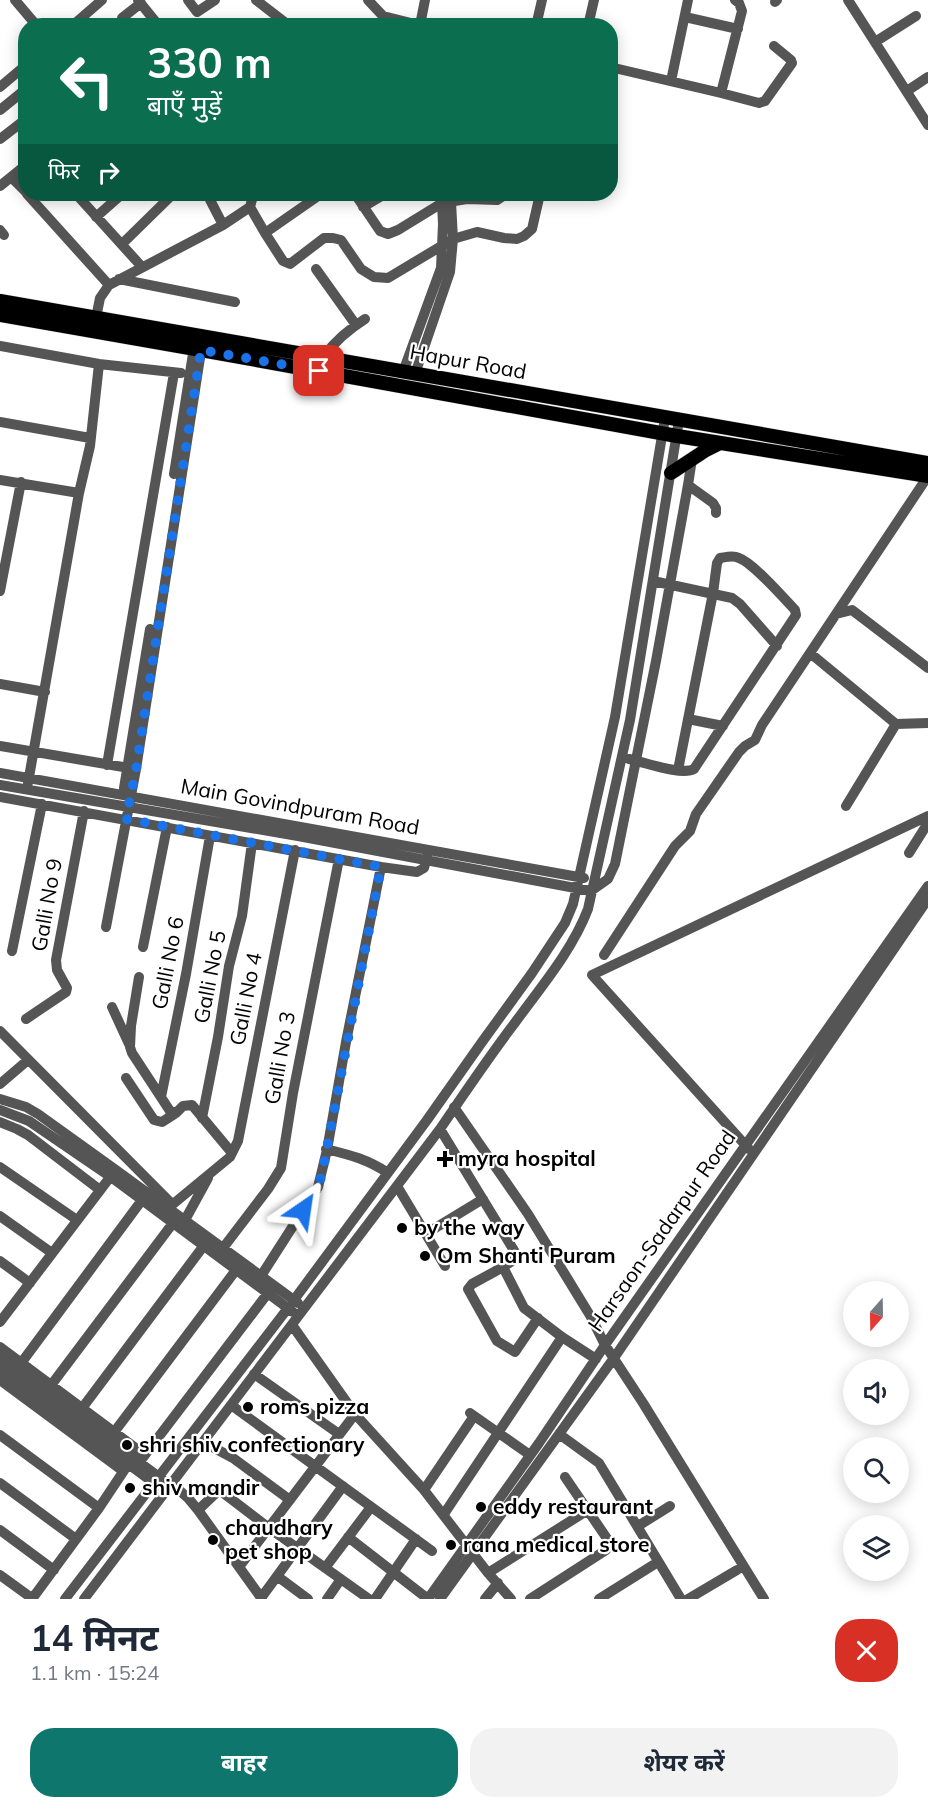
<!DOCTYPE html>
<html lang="hi">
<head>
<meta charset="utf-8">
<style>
  :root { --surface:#fff; --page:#f2f2f3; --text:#1f2937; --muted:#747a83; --accent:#0f766e }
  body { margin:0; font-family:Mulish,"Noto Sans Devanagari",sans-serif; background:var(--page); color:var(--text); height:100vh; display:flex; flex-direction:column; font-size:22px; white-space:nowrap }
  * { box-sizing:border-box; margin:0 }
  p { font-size:20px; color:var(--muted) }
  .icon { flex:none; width:33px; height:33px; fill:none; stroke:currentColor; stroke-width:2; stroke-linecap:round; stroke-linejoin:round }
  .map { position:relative; height:1599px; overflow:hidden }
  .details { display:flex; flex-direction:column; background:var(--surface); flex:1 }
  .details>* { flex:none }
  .hud { position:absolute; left:18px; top:18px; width:600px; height:183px; border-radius:24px; box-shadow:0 3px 15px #0003; background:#0b6e4f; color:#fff; overflow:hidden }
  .needle { width:39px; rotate:200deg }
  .tools { position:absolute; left:843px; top:1281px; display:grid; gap:12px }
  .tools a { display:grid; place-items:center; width:66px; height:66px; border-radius:50%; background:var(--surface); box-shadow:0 3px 15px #0003; font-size:30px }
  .pin { position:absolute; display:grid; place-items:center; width:51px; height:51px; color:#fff; margin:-26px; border-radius:12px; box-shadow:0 3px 9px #0006 }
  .me { position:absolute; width:66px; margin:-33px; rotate:32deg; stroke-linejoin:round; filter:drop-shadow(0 0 4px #0008) }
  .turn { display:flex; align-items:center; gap:21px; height:126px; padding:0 30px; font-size:27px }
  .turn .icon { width:78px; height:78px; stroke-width:2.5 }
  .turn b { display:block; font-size:42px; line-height:51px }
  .then { display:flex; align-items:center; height:57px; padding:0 30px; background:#0003; gap:12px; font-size:22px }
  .round { display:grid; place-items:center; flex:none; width:63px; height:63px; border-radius:24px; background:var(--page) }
  .overview { display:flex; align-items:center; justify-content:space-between; height:102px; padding:0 30px }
  h1 { font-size:36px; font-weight:700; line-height:45px }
  .action { display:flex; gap:12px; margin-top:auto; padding:12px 30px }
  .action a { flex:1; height:69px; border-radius:24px; background:var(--accent); color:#fff; font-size:24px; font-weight:700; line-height:69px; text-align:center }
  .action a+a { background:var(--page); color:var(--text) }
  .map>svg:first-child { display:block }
</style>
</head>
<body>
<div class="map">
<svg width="928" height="1599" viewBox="0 0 928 1599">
  <rect width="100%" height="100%" fill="#fff"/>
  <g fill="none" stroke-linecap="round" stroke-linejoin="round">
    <g stroke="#dbdbdb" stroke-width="15">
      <path id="major" d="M0,301L928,463
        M0,315L201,350L677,436L928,476
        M671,473L706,450L720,443"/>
    </g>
    <path stroke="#555" stroke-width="10" d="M15,0L37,26
      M138,0L159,26
      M188,0L197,12L215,0
      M256,0L287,24V26
      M368,0L383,16L423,26
      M848,0L928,125
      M775,2L777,0
      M685,17L738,29
      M122,18L141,3
      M420,25L425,0
      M72,26L102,0
      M104,26L107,23L109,26
      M536,26L542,0
      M588,26L594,0
      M875,42L916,16
      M610,67L721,93L742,11L739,3L735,0
      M671,81L688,0
      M0,87L26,65
      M907,91L928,77
      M721,93L759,103L765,101L792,63L791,60L774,46
      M0,110L26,89
      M0,139L26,119
      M11,177L26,192
      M0,186L26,165
      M27,194L109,285
      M76,194L142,267
      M207,194L223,225
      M257,194L253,196L250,207L265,233
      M321,194L265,233L283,261L290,264L324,238H333L341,240L361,269L374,277L388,278L453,239L477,232L504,238L517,239L524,236L532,229L540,194
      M355,194L380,231L388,234L398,230L442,203L467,199L497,200L506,194
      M363,207L385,194
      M96,217L122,194
      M0,230L4,235
      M122,244L173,194
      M316,269L356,325
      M119,279L235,302
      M96,318L100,298L109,285L223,225L250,207
      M0,346L99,364L181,373
      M327,359L326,354C336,340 351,328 365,319
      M403,372L441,268L443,224L442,203L439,194
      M415,374L450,272L453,239L451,202L448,194
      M0,422L90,438
      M692,459L688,485L713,503L716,508V513
      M174,474L195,341
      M0,480L79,493
      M653,581L732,598L740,604L777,646
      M0,591L21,482
      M836,614L852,610L928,668
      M810,653L896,724
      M0,684L45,692
      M688,719L723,726
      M0,746L135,769
      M629,759C644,762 682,776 694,769L796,615L795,610C783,597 753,563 739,558C733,555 727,557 720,558L717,563L713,593L678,770
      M107,765L174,373
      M0,773L584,878
      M28,783L79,493L90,446L99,364
      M0,785L298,836L591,891L608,879L615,864L656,661L688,485
      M124,788L150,629
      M0,797L381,867L417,872L424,868L427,857
      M846,806L896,724L928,723
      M909,853L928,823
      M106,927L136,769L202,345
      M143,947L167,827
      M12,951L42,804
      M604,955L675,846L690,831L696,814L739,752L745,746L755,740L762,725L928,476
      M139,977L131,1026L130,1047L132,1053L170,1111L176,1113L183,1106L192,1105L232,1153
      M112,1007L129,1044
      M26,1019L66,992L67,988L57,970L56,960L84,811
      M0,1031L170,1202
      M126,1078L154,1120L162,1122L176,1113
      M0,1084L28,1060
      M161,1097L186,974L210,836
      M0,1099L26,1107L38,1114L116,1170L298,1303
      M454,1107L528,1214L591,1317L605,1345L643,1403L764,1599
      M0,1110L29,1121L111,1177L293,1312
      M202,1118L218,1037L229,966L242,916L252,843
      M0,1122L17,1129L28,1135L100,1190
      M440,1129L518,1257L503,1267L524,1308L562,1337L596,1359
      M326,1149C350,1155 367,1159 388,1173
      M749,1149L592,975L928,816
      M0,1167L77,1220
      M397,1186L445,1266
      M161,1214L230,1157L238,1141L295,850
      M0,1216L52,1253
      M185,1220L208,1178
      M427,1233L483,1199
      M223,1248L268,1189L281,1168L293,1093L339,859
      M0,1261L30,1283
      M503,1267L472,1284L468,1289L497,1341L515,1352L538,1318
      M261,1276L318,1187L327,1150L346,1042L381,867
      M0,1322L114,1172
      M292,1325L355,1414L424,1490L488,1573L511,1599
      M0,1347L145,1455
      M0,1358L163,1480
      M0,1369L158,1486
      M16,1370L142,1200
      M254,1374L339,1434
      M0,1380L123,1471
      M46,1392L173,1223
      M231,1405L432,1551
      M470,1413L530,1455
      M77,1415L208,1240
      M559,1434L599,1463L681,1599
      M0,1435L99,1508
      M109,1439L236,1270
      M203,1442L233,1458L290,1500
      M135,1468L271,1289
      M0,1483L76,1539
      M171,1483L188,1498L198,1510L262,1599
      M424,1490L474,1416
      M198,1510L218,1491L222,1492L269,1528L369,1599
      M444,1514L562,1337
      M638,1526L670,1506
      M0,1530L54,1570
      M348,1537L428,1599
      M239,1567L355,1414
      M325,1568L371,1507
      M488,1573L588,1510
      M0,1575L33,1599
      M277,1576L308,1599
      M261,1598L343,1486
      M32,1599L99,1508L133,1457
      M65,1599L288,1308L427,1120L482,1042L532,973L565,923L573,904L615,717L665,418
      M84,1599L440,1129C464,1094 488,1058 514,1024C540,988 572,951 588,909L630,720L679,420
      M327,1599L341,1579
      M375,1599L416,1539
      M428,1599L539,1443L605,1345L928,886
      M440,1599L614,1358L928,899
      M485,1599L498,1583
      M530,1599L606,1550L608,1547V1540L565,1477
      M599,1599L658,1562
      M688,1599L737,1570"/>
    <use href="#major" stroke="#000" stroke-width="14"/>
  </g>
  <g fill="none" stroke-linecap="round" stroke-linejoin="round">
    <path stroke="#1a73e8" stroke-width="10" stroke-dasharray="0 18" d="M303,1210L318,1187L322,1174L381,867L126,819L136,770L201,350L319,371"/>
  </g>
  <g fill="#000" stroke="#fff" stroke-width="2">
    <path d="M442 1150h6v6h6v6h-6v6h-6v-6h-6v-6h6z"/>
    <circle cx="402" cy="1228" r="6"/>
    <circle cx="425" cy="1256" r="6"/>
    <circle cx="248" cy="1407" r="6"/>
    <circle cx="127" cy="1445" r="6"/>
    <circle cx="130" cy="1488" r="6"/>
    <circle cx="481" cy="1507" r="6"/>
    <circle cx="213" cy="1540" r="6"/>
    <circle cx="451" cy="1545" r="6"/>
  </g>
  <g text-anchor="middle" stroke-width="4.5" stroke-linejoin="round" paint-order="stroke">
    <g font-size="21" fill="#000" stroke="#fff">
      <text transform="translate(468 362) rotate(10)" y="7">Hapur Road</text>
      <text transform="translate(300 807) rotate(10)" y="7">Main Govindpuram Road</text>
      <text transform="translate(47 905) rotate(-80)" y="7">Galli No 9</text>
      <text transform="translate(168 963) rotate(-79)" y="7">Galli No 6</text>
      <text transform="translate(210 977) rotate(-79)" y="7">Galli No 5</text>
      <text transform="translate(246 999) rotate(-79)" y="7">Galli No 4</text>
      <text transform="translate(280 1058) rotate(-80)" y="7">Galli No 3</text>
      <text transform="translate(662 1231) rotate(-55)" y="7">Harsaon-Sadarpur Road</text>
    </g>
    <g font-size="21" font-weight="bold" fill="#000" stroke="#fff" text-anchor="start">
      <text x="458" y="1166">myra hospital</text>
      <text x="414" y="1235">by the way</text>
      <text x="437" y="1263">Om Shanti Puram</text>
      <text x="260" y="1414">roms pizza</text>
      <text x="139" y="1452">shri shiv confectionary</text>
      <text x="142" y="1495">shiv mandir</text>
      <text x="493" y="1514">eddy restaurant</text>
      <text x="225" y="1535">chaudhary<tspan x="225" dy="24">pet shop</tspan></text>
      <text x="463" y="1552">rana medical store</text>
    </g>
  </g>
</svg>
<div class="tools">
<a><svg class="needle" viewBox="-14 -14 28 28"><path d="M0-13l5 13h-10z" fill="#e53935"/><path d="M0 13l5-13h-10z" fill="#747a83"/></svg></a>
<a><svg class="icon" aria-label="sound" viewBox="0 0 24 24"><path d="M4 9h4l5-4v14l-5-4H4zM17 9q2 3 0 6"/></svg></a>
<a><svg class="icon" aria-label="search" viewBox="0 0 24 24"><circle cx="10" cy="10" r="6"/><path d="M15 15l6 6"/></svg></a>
<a><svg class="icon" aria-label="layers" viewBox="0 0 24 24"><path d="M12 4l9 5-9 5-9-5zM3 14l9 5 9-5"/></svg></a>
</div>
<div class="pin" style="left:319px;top:371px;background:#d93025"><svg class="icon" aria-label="arrive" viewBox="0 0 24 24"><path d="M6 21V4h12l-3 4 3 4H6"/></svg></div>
<svg class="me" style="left:303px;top:1210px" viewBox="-20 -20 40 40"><path d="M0-17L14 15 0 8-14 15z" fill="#1a73e8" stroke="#fff" stroke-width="4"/></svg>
<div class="hud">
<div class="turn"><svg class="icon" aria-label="left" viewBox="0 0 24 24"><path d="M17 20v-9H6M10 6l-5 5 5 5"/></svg><div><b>330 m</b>बाएँ मुड़ें</div></div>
<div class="then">फिर<svg class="icon" aria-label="right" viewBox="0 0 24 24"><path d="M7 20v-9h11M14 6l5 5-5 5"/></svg></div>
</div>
</div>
<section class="details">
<div class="overview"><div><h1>14 मिनट</h1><p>1.1 km · 15:24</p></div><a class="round" style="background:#d93025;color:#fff"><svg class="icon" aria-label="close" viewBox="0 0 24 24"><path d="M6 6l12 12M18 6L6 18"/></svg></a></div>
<div class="action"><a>बाहर</a><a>शेयर करें</a></div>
</section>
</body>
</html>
